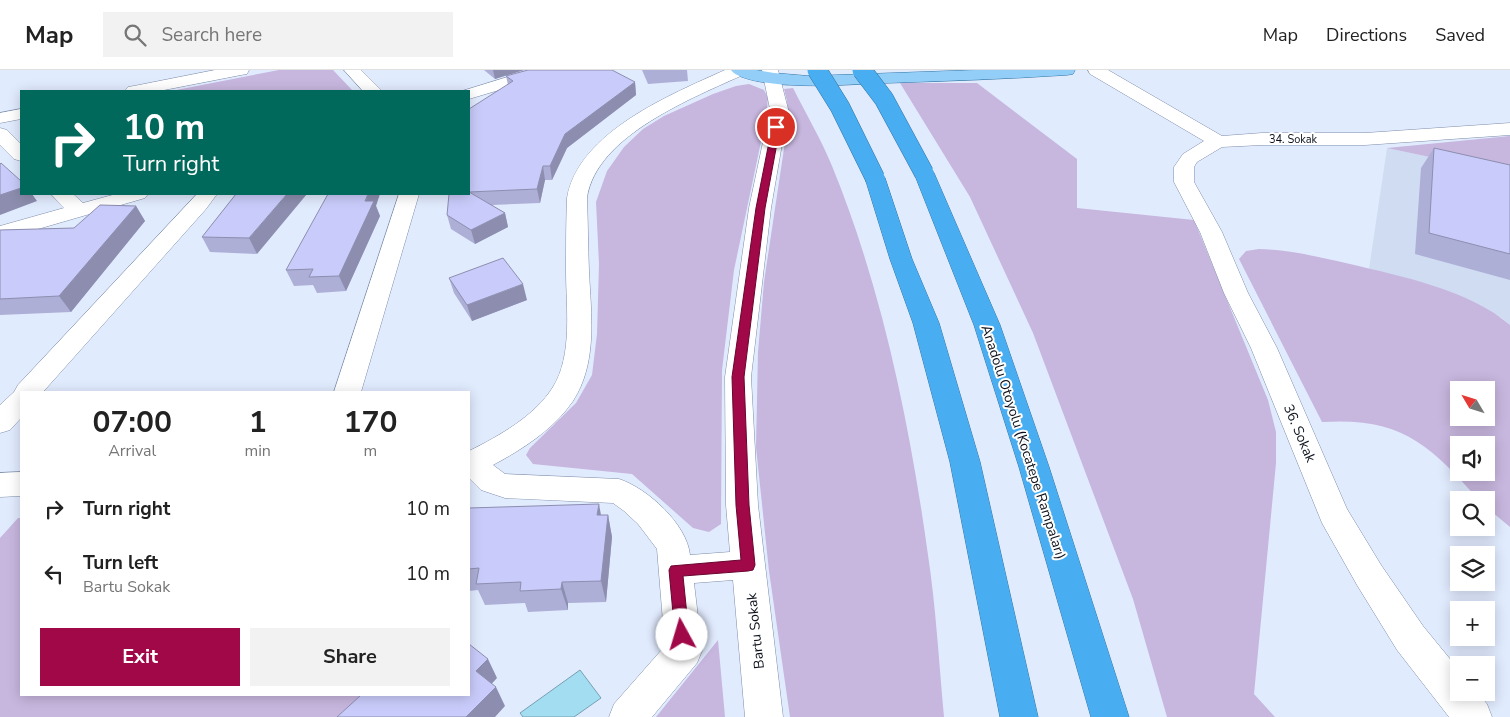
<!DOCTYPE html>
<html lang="en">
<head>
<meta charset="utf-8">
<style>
  :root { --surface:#fff; --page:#f2f2f2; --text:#222; --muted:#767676; --line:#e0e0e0; --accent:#a10848 }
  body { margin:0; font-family:"Nunito Sans",sans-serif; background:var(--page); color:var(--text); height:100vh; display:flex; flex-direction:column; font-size:19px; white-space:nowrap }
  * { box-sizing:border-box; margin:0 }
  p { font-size:16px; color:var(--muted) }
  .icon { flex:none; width:28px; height:28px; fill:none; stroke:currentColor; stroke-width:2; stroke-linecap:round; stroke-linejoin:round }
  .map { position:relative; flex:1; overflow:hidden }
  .panel { position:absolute; left:20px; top:321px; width:450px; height:305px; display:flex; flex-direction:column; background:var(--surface); border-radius:0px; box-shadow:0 2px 12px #0003 }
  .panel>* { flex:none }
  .guide { position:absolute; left:20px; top:20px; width:450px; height:105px; border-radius:0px; box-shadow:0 2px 12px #0003; background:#00695c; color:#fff; overflow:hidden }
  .needle { width:32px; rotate:308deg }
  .tools { position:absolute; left:1450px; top:311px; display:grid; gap:10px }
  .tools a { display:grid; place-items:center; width:45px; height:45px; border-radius:0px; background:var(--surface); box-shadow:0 2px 12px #0003; font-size:25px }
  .pin { position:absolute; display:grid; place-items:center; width:42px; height:42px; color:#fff; margin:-21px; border:2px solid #fff; border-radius:50%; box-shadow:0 1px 5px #0007 }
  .me { position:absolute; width:55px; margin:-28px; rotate:354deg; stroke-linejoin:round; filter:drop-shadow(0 0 4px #0008) }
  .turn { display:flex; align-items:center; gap:18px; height:105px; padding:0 20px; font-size:22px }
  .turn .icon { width:65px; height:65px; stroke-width:2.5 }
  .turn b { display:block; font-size:35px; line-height:42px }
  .eta { display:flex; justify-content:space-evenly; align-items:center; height:85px; text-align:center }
  .eta b { font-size:30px; font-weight:700; line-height:35px }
  .primary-button { display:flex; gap:10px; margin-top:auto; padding:10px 20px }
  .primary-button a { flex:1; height:58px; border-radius:0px; background:var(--accent); color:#fff; font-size:20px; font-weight:700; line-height:58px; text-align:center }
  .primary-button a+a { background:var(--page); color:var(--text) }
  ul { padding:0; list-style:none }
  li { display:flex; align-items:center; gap:15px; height:65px; padding:0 20px }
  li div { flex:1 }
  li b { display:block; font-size:19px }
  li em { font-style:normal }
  header { display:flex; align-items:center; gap:30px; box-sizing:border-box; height:70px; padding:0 25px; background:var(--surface); border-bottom:1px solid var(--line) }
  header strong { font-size:24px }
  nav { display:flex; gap:28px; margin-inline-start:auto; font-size:18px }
  .search { width:350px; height:45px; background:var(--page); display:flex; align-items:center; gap:12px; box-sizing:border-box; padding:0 18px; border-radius:0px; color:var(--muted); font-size:19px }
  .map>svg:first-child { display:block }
</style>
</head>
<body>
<header>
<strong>Map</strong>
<div class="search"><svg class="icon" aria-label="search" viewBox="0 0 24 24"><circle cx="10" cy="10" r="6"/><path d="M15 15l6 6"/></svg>Search here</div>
<nav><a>Map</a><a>Directions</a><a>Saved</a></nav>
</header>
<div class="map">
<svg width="1510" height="647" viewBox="0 0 1510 647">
  <rect width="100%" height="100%" fill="#e1ebfe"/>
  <path fill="#cfdcf1" d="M1387,78L1510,104V255L1502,248L1453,223L1369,199Z"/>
  <path fill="#c7b6de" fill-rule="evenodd" d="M279,0H333L353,21H171Z
    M900,13H977L1077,89V138L1194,150L1268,330L1276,362V393L1254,624L1275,647H1167L1133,529L1033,263L970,127Z
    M749,14L764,20L768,28L766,48L734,200L722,300L721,454L709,462L693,458L632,404L533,394L526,385L530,378L576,333L592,305L597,264L599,194L596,132L607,101L624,77L643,59L664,46L713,24L736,16Z
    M793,18C806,44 821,69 832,96C882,218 910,355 928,485C936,538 939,593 944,647H790L769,501L756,377L758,282L764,212L788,52L787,31L784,19Z
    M1510,66V104L1387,78Z
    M1259,179C1290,180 1319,187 1350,194C1400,206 1470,220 1510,255V457L1486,437V430H1479C1429,374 1401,347 1322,352L1239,189L1246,181ZM1459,320H1486V348H1459ZM1459,375H1486V402H1459Z
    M18,448H21V625H375L351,647H0V468Z
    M718,570L725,647H656Z"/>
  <path fill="#a3ddf1" stroke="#76a0b1" d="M580,600L601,628L574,647H523L520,643Z"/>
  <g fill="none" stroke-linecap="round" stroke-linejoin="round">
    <g stroke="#7d8da9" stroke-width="1">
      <path id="minor" d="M215,0H249L247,4L241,5L159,21H125L128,17L134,16Z
        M344,0H361L382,21H363Z
        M530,0H555L553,4L469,29V21H462Z
        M725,0H747L745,4C695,27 596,65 587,128C588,152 588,176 589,201C591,244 598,292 573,331C554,359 523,379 493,395L505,404L619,409C647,418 687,454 690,485L730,482L726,435L725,307L749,138L770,39L762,0H778L788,39L771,138L751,307L758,435L783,647H745L733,510L694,513L702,581L697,593L652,647H609L614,634L665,576L657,479L638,454L624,441L613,433L505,428L481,420L469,408V381C499,366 535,346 553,317C573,285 566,237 566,201C566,176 566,152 567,128C578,62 672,24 725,0Z
        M1088,0H1108L1222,66L1262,63H1365L1510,53V65L1365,75H1262L1222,77L1197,92L1194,97V112L1222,162L1248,223L1277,278L1347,439L1381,495L1423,556L1459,600V622H1477L1487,634L1492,647H1449L1397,580L1357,515L1322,453L1251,278L1224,223L1200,162L1174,112V97L1183,84L1204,71L1090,4Z
        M21,39V49L0,53V43Z
        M0,58L7,60L21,74V91L14,89L0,75Z
        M51,124H73L83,133L116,124H148L145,128L0,170V156L64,138Z
        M197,124H217L206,139L43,322H21V348L10,360L0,363V335L14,322L18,315Z
        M399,124H419L361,322H334Z
        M21,402V426L0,427V403Z"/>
    </g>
    <g stroke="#3476a6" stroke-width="1">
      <path id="major" d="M731,0H756L774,3L809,6L976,0H1075L1073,4L1067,5C1007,9 948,11 888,13C856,14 824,17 792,15C779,15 738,11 731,0Z"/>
    </g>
    <g stroke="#3476a6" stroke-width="1">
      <path id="highway" d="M924,97L931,99L934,103L1000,255L1049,397L1129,647H1091L1019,397L974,255L914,103L917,99Z
        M875,102L882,104L885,108L912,189L939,253L980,392L1038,647H1000L950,392L913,253L890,189L865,108L868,104Z"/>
    </g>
    <use href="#minor" fill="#fff" fill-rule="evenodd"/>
    <use href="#major" fill="#92cef7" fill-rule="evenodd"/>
    <use href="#highway" fill="#49adf1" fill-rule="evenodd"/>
    <g stroke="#3476a6" stroke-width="20" stroke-linecap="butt">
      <path id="highway-bridge" d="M817,0L840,37L875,108
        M862,0L884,29L924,103"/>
    </g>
    <use href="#highway-bridge" stroke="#49adf1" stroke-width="19"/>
  </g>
  <path fill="#adafd7" d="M484,0H524L495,9Z
    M642,0H687L688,11L648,14Z
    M506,6L635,12L636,25L567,78L552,110H545L540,133L492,135L505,143L508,157L475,174L451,159L447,145L508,15Z
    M1434,78L1510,95V210L1415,184L1421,98Z
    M236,124L257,184L210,182L202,167Z
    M136,136L145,151L71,242L0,245V160L74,158Z
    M376,136L380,146L346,221L317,223L313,215L294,216L286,200Z
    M449,208L527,230L472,251L454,223Z
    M469,438L601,445H608L612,467L606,532L568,533V540L528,542L525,533L485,535L478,520L469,521Z"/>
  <path fill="#8d8eaf" d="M493,0H524L495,9Z
    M635,12L636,25L567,78L552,110L550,96L565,64Z
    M543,96L545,110L540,133L537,119Z
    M21,118V124H32L37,131L0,145V125Z
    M287,124H307L257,184L249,168Z
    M368,124H380L376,136L380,146L346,221L339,206Z
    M136,136L145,151L71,242L59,226Z
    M505,143L508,157L475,174L471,160Z
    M523,214L527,230L472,251L467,235Z
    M599,434L603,456L597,445Z
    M608,445L612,467L606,532L601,511Z
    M562,512L568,533V540L561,519Z
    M488,589L497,608L486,620L476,601Z
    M496,617L505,636L495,647H466Z"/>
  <path fill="#c9cbfa" stroke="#8d8eaf" d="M528,0H612L635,12L565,64L550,96H543L537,119L469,122L505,143L471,160L447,145L449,124H469V39L513,11L506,6Z
    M1434,78L1510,95V184L1429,163Z
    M1,93L21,111V118L0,125V94Z
    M236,124H287L249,168L202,167Z
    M328,124H368L365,131H374L339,206L309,207L313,199L286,200Z
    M100,135L136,136L59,226L0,229V160L74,158Z
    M503,188L523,214L467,235L449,208Z
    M599,434L597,445H608L601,511L562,512L561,519L520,521L521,512L476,514L479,498L469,499V438Z
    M469,574L488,589L476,601L496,617L466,647H337L361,625H469Z"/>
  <path fill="#a10848" stroke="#69052f" d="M776,55L780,57L765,138L744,307L749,435L755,495L753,500L748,501L683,506L689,565L687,570L682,572L677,570L675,565L669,500L671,496L741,490L736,435L732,307L756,138L772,57Z"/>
  <g text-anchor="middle" stroke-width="4" stroke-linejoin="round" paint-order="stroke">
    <g font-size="11" fill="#0c111b" stroke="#fff">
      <text x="1293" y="73">34. Sokak</text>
    </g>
    <g font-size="14" fill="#0c111b" stroke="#fff">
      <text transform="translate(1300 363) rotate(67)" y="5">36. Sokak</text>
      <text transform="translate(1024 372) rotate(72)" y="5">Anadolu Otoyolu (Kocatepe Rampaları)</text>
      <text transform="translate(755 561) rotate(-96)" y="5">Bartu Sokak</text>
    </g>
  </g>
</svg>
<div class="tools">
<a><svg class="needle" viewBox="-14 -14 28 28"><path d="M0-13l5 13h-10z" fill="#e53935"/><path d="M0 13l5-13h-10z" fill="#767676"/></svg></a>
<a><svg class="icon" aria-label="sound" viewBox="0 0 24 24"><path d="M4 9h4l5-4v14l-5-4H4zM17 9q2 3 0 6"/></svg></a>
<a><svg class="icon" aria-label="search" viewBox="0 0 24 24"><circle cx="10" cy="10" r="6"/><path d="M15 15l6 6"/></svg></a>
<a><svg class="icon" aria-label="layers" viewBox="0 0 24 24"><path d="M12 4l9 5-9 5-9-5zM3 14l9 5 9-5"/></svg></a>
<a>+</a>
<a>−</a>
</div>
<div class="pin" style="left:776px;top:57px;background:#d93025"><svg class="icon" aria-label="arrive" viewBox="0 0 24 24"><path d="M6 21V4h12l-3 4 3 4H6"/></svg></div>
<svg class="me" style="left:682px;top:565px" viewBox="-20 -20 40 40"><circle r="19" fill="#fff"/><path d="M0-13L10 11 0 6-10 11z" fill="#a10848"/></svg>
<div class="guide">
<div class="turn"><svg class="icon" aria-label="right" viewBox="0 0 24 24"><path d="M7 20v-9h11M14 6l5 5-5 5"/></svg><div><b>10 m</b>Turn right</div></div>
</div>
<section class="panel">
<div class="eta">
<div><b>07:00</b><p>Arrival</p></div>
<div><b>1</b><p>min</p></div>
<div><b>170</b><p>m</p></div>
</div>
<ul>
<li><svg class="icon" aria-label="right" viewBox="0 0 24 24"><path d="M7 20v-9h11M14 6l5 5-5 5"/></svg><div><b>Turn right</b></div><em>10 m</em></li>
<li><svg class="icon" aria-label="left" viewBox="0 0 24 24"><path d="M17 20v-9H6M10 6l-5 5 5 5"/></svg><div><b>Turn left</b><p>Bartu Sokak</p></div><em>10 m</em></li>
</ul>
<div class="primary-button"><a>Exit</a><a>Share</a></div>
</section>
</div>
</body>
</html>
